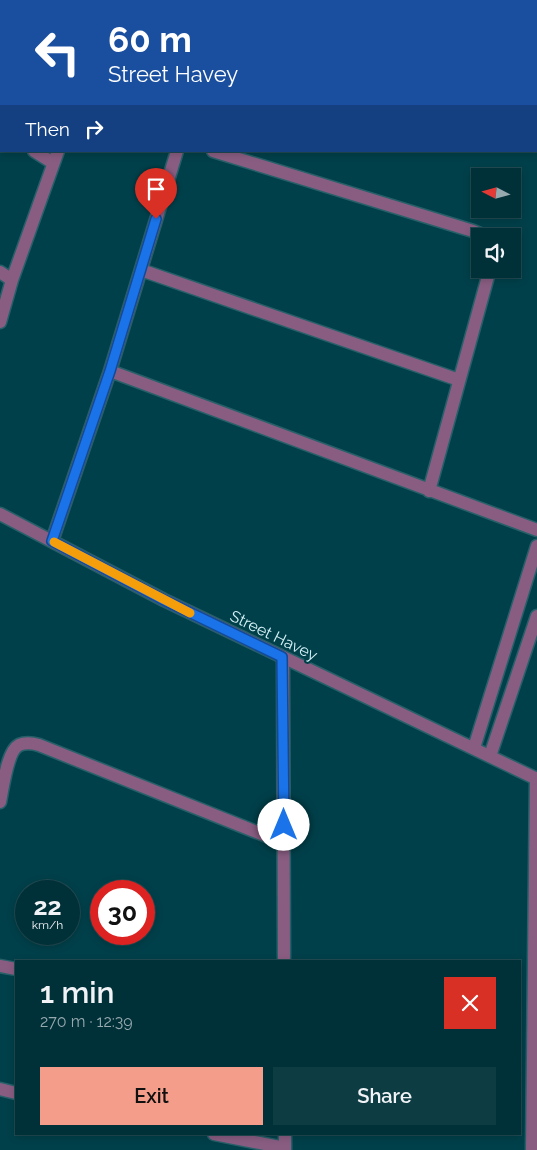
<!DOCTYPE html>
<html lang="en">
<head>
<meta charset="utf-8">
<style>
  :root { --surface:#003038; --page:#0e3c43; --text:#f1f3f6; --muted:#95a9ae; --line:#224b53; --accent:#f49d8b }
  body { margin:0; font-family:Raleway,sans-serif; background:var(--page); color:var(--text); height:100vh; display:flex; flex-direction:column; font-size:19px; white-space:nowrap }
  * { box-sizing:border-box; margin:0 }
  p { font-size:16px; color:var(--muted) }
  .icon { flex:none; width:28px; height:28px; fill:none; stroke:currentColor; stroke-width:2; stroke-linecap:round; stroke-linejoin:round }
  .map { position:relative; flex:1; overflow:hidden }
  .details { position:absolute; left:15px; top:960px; width:506px; height:175px; display:flex; flex-direction:column; background:var(--surface); border-radius:0px; box-shadow:0 2px 8px #0003,0 0 0 1px var(--line) }
  .details>* { flex:none }
  .banner { position:absolute; left:0px; top:0px; width:538px; height:152px; box-shadow:0 2px 8px #0003,0 0 0 1px var(--line); background:#1a4fa0; color:#fff; overflow:hidden }
  .needle { width:32px; rotate:276deg }
  .tools { position:absolute; left:471px; top:168px; display:grid; gap:10px }
  .tools a { display:grid; place-items:center; width:50px; height:50px; border-radius:0px; background:var(--surface); box-shadow:0 2px 8px #0003,0 0 0 1px var(--line); font-size:25px }
  .speed { position:absolute; left:15px; top:880px; display:flex; gap:10px; font-size:25px; font-weight:700; text-align:center }
  .speed>* { display:grid; place-content:center; width:65px; height:65px; border-radius:50%; background:var(--surface); box-shadow:0 2px 8px #0003,0 0 0 1px var(--line); line-height:1 }
  .speed small { font-size:12px; font-weight:400 }
  .speed .limit { border:8px solid #d22; background:#fff; color:#111 }
  .pin { position:absolute; display:grid; place-items:center; width:42px; height:42px; color:#fff; margin:-51px -21px; border-radius:50% 50% 50% 0; rotate:-45deg; box-shadow:0 0 5px #0007 }
  .pin .icon { rotate:45deg }
  .me { position:absolute; width:55px; margin:-28px; rotate:0deg; stroke-linejoin:round; filter:drop-shadow(0 0 4px #0008) }
  .turn { display:flex; align-items:center; gap:18px; height:105px; padding:0 25px; font-size:22px }
  .turn .icon { width:65px; height:65px; stroke-width:2.5 }
  .turn b { display:block; font-size:35px; line-height:42px }
  .then { display:flex; align-items:center; height:48px; padding:0 25px; background:#0003; gap:10px; font-size:19px }
  .round { display:grid; place-items:center; flex:none; width:52px; height:52px; border-radius:0px; background:var(--page) }
  .summary { display:flex; align-items:center; justify-content:space-between; height:85px; padding:0 25px }
  h1 { font-size:30px; font-weight:600; line-height:38px }
  .primary-button { display:flex; gap:10px; margin-top:auto; padding:10px 25px }
  .primary-button a { flex:1; height:58px; border-radius:0px; background:var(--accent); color:#111; font-size:20px; font-weight:600; line-height:58px; text-align:center }
  .primary-button a+a { background:var(--page); color:var(--text) }
  .map>svg:first-child { display:block }
</style>
</head>
<body>
<div class="map">
<svg width="537" height="1150" viewBox="0 0 537 1150">
  <rect width="100%" height="100%" fill="#00404a"/>
  <g fill="none" stroke-linecap="round" stroke-linejoin="round">
    <g stroke="#276069" stroke-width="15">
      <path id="minor" d="M430,0L435,1
        M122,1L123,0
        M242,1V0
        M536,29H537
        M536,103L537,98
        M536,130H537
        M0,131L1,132
        M34,151L53,163
        M213,151L473,231L485,236
        M141,270L459,380
        M0,272L12,280
        M0,322L12,280L58,151
        M110,371L537,530
        M429,491L490,269
        M52,541L110,371L177,151
        M283,657L284,961
        M474,748L537,546
        M490,756L537,616
        M0,802C3,788 7,751 19,745C26,742 32,743 39,745L284,843
        M0,966L16,969
        M0,1089L16,1093
        M214,1134L285,1148
        M285,1134V1150
        M532,1150L536,778"/>
    </g>
    <g stroke="#276069" stroke-width="15">
      <path id="tertiary" d="M0,514L164,600L537,779"/>
    </g>
    <use href="#minor" stroke="#895d82" stroke-width="12"/>
    <use href="#tertiary" stroke="#895d82" stroke-width="12"/>
  </g>
  <g fill="none" stroke-linecap="round" stroke-linejoin="round">
    <g stroke="#114b97" stroke-width="12">
      <path id="route" d="M156,219L110,371L52,541L164,600L282,657L284,825"/>
    </g>
    <use href="#route" stroke="#1a73e8" stroke-width="9"/>
    <path stroke="#f59e0b" stroke-width="9" d="M54,542L190,613"/>
  </g>
  <g text-anchor="middle" stroke-width="4.5" stroke-linejoin="round" paint-order="stroke">
    <g font-size="16" fill="#d6f2f8" stroke="#00404a">
      <text transform="translate(274 635) rotate(26)" y="6">Street Havey</text>
    </g>
  </g>
</svg>
<div class="tools">
<a><svg class="needle" viewBox="-14 -14 28 28"><path d="M0-13l5 13h-10z" fill="#e53935"/><path d="M0 13l5-13h-10z" fill="#95a9ae"/></svg></a>
<a><svg class="icon" aria-label="sound" viewBox="0 0 24 24"><path d="M4 9h4l5-4v14l-5-4H4zM17 9q2 3 0 6"/></svg></a>
</div>
<div class="speed"><div>22<small>km/h</small></div><div class="limit">30</div></div>
<div class="pin" style="left:156px;top:219px;background:#d93025"><svg class="icon" aria-label="arrive" viewBox="0 0 24 24"><path d="M6 21V4h12l-3 4 3 4H6"/></svg></div>
<svg class="me" style="left:284px;top:825px" viewBox="-20 -20 40 40"><circle r="19" fill="#fff"/><path d="M0-13L10 11 0 6-10 11z" fill="#1a73e8"/></svg>
<div class="banner">
<div class="turn"><svg class="icon" aria-label="left" viewBox="0 0 24 24"><path d="M17 20v-9H6M10 6l-5 5 5 5"/></svg><div><b>60 m</b>Street Havey</div></div>
<div class="then">Then<svg class="icon" aria-label="right" viewBox="0 0 24 24"><path d="M7 20v-9h11M14 6l5 5-5 5"/></svg></div>
</div>
<section class="details">
<div class="summary"><div><h1>1 min</h1><p>270 m · 12:39</p></div><a class="round" style="background:#d93025;color:#fff"><svg class="icon" aria-label="close" viewBox="0 0 24 24"><path d="M6 6l12 12M18 6L6 18"/></svg></a></div>
<div class="primary-button"><a>Exit</a><a>Share</a></div>
</section>
</div>
</body>
</html>
